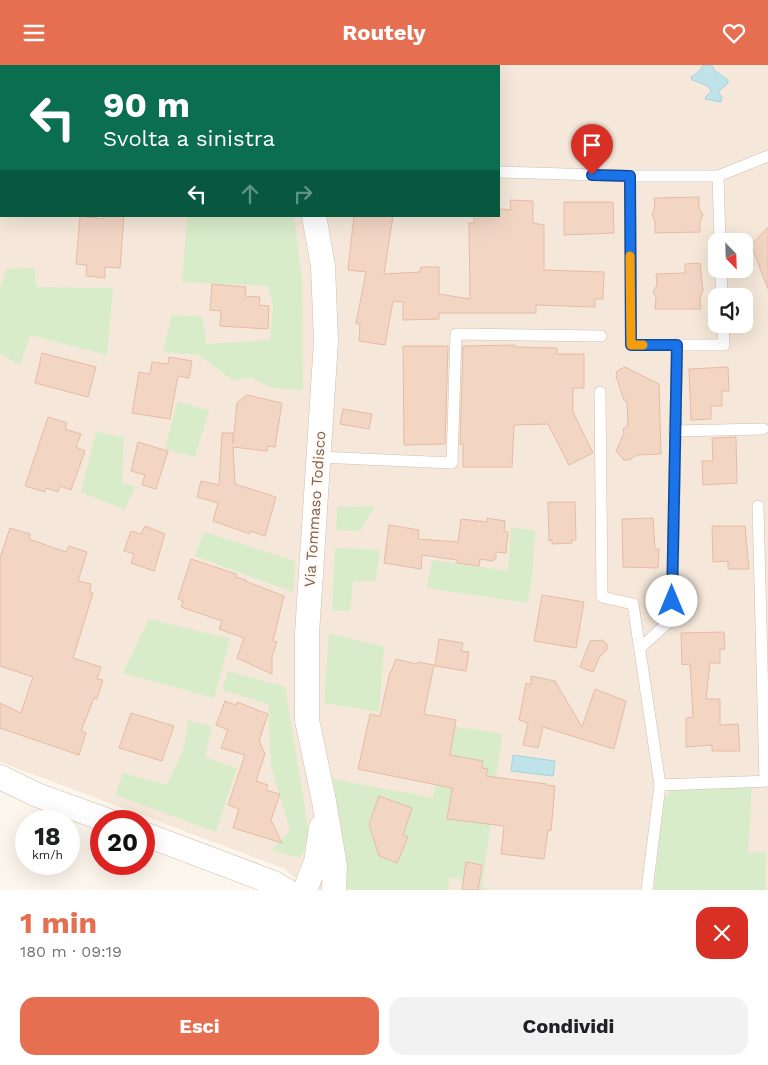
<!DOCTYPE html>
<html lang="it">
<head>
<meta charset="utf-8">
<style>
  :root { --surface:#fff; --page:#f2f2f2; --text:#202124; --muted:#757577; --accent:#e76f51 }
  body { margin:0; font-family:"Work Sans",sans-serif; background:var(--page); color:var(--text); height:100vh; display:flex; flex-direction:column; font-size:19px; white-space:nowrap }
  * { box-sizing:border-box; margin:0 }
  p { font-size:16px; color:var(--muted) }
  .icon { flex:none; width:28px; height:28px; fill:none; stroke:currentColor; stroke-width:2; stroke-linecap:round; stroke-linejoin:round }
  .map { position:relative; height:825px; overflow:hidden }
  .side { display:flex; flex-direction:column; background:var(--surface); flex:1 }
  .side>* { flex:none }
  .guide { position:absolute; left:0px; top:0px; width:500px; height:152px; box-shadow:0 5px 20px #0002; background:#0b6e4f; color:#fff; overflow:hidden }
  .needle { width:32px; rotate:157deg }
  .controls { position:absolute; left:708px; top:168px; display:grid; gap:10px }
  .controls a { display:grid; place-items:center; width:45px; height:45px; border-radius:10px; background:var(--surface); box-shadow:0 5px 20px #0002; font-size:25px }
  .speed { position:absolute; left:15px; top:745px; display:flex; gap:10px; font-size:25px; font-weight:700; text-align:center }
  .speed>* { display:grid; place-content:center; width:65px; height:65px; border-radius:50%; background:var(--surface); box-shadow:0 5px 20px #0002; line-height:1 }
  .speed small { font-size:12px; font-weight:400 }
  .speed .limit { border:8px solid #d22; background:#fff; color:#111 }
  .pin { position:absolute; display:grid; place-items:center; width:42px; height:42px; color:#fff; margin:-51px -21px; border-radius:50% 50% 50% 0; rotate:-45deg; box-shadow:0 0 5px #0007 }
  .pin .icon { rotate:45deg }
  .me { position:absolute; width:55px; margin:-28px; rotate:0deg; stroke-linejoin:round; filter:drop-shadow(0 0 4px #0008) }
  .turn { display:flex; align-items:center; gap:18px; height:105px; padding:0 20px; font-size:22px }
  .turn .icon { width:65px; height:65px; stroke-width:2.5 }
  .turn b { display:block; font-size:35px; line-height:42px }
  .lanes { display:flex; align-items:center; height:48px; padding:0 20px; background:#0003; justify-content:center; gap:25px; direction:ltr }
  .lanes .off { opacity:.35 }
  .round { display:grid; place-items:center; flex:none; width:52px; height:52px; border-radius:15px; background:var(--page) }
  .headline { display:flex; align-items:center; justify-content:space-between; height:85px; padding:0 20px }
  h1 { font-size:30px; font-weight:700; line-height:38px; color:var(--accent) }
  .button { display:flex; gap:10px; margin-top:auto; padding:10px 20px }
  .button a { flex:1; height:58px; border-radius:15px; background:var(--accent); color:#fff; font-size:20px; font-weight:700; line-height:58px; text-align:center }
  .button a+a { background:var(--page); color:var(--text) }
  header { display:flex; justify-content:space-between; align-items:center; height:65px; padding:0 20px; background:var(--accent); color:#fff; font-size:22px; font-weight:700 }
  .map>svg:first-child { display:block }
</style>
</head>
<body>
<header><svg class="icon" aria-label="menu" viewBox="0 0 24 24"><path d="M4 6h16M4 12h16M4 18h16"/></svg>Routely<svg class="icon" aria-label="heart" viewBox="0 0 24 24"><path d="M12 20l-8-8c-3-5 5-10 8-4 3-6 11-1 8 4z"/></svg></header>
<div class="map">
<svg width="768" height="825" viewBox="0 0 768 825">
  <rect width="100%" height="100%" fill="#fdf6ec"/>
  <path fill="#f5e8da" fill-rule="evenodd" d="M0,0H768V825H309L283,803L0,697ZM1,1H499V151H1ZM716,176H744V204H716ZM716,231H744V259H716Z"/>
  <path fill="#d8ecc9" fill-rule="evenodd" d="M187,151H294L302,217L303,325L270,323L251,312L232,315L199,290L163,287L172,250L203,252L206,279L270,275L273,240L268,221L182,217Z
    M35,203L36,222L113,223L107,290L30,270L20,300L0,289V224L6,204Z
    M177,337L209,345L195,392L165,384Z
    M96,367L124,372L122,417L135,422L125,445L81,427Z
    M375,441L360,466L336,465L337,442Z
    M511,463L535,465L532,510L528,538L427,523L432,495L508,506Z
    M204,467L295,496L293,527L195,491Z
    M335,483L380,485L376,516H353L350,546L332,545Z
    M149,554L230,574L214,633L123,608Z
    M329,569L384,581L379,647L324,638Z
    M228,606L285,622L310,775L300,793L272,785L290,765L271,701L268,639L222,625Z
    M188,655L212,662L205,692L237,703L216,767L115,730L123,708L167,720L184,683Z
    M451,661L502,669L482,823L490,825H474L478,823L482,800L466,797L463,815L450,812L448,825H348L333,714L433,733L443,668ZM455,691L483,696L482,703L487,704L480,754H474L473,758L447,754L449,737H453ZM379,731L412,743L403,770L407,772L397,798L379,791L369,759Z
    M752,720L748,788L766,787L765,825H654L664,734L675,722Z"/>
  <path fill="#bfe3e8" stroke="#a5d3da" d="M703,0H712L714,5L728,15V18L718,27L722,32L721,37L705,34L706,31L711,27L709,22L701,18L692,15L691,12L699,7Z
    M513,690L555,696L553,711L511,706Z"/>
  <path fill="#f3d5c3" stroke="#e6bba3" d="M699,132V144L703,149L700,157V167L655,168V157L652,149L655,142L654,133Z
    M510,135L533,136V158L544,160V205L604,207L603,234H595V242L536,240V248H439V254L403,255V237L393,236L385,280L359,276L360,259L356,258L366,207L348,205L354,151H393L384,209L420,207L421,202H439V229L470,234L469,158H474V151H499V144L511,145Z
    M564,137H613L614,168L564,170Z
    M80,151L103,154L104,151H124L120,203L105,202V213L86,211L87,200L76,199Z
    M768,162V224L751,180Z
    M700,198L703,226L700,233L701,244H655L656,232L653,227L657,220L656,209L685,208V199Z
    M212,219L246,222L245,231L260,232L259,240L269,241L268,264L220,261L221,246L210,245Z
    M515,280V282L557,283V289H584V323H573V347L593,388L569,400L548,359L514,360L512,402H463V379H460L463,281Z
    M403,281H448L445,379L404,380Z
    M42,288L96,302L88,332L35,318Z
    M169,292L192,296L189,313L178,311L170,354L132,348L139,307L150,309L152,297L168,299Z
    M625,302L659,319L661,389L637,390L629,395H624L616,386L624,368L623,364L628,360L627,337L624,335L616,311L617,306Z
    M728,302L729,326H722V341H711V354L691,355L689,304Z
    M247,330L282,338L275,382L268,381L267,386L233,382L235,419L276,432L265,471L250,466V469L213,456L218,438L197,432L201,416L219,420L222,368H233V378L237,338Z
    M343,344L372,349L369,364L340,359Z
    M48,352L67,358L65,364L81,369L76,382L85,386L71,425L60,421L58,427L46,423L45,427L25,421Z
    M736,372L737,418L703,420L702,396H713L712,373Z
    M138,377L168,386L156,424L142,420L145,410L131,406Z
    M548,437H575L576,475H571L572,478L552,479V475L549,476Z
    M487,453L505,456L504,466L508,467L506,488L496,487V494H493V496L480,494L479,501L457,498V495L422,490L421,504L384,498L389,460L419,465L418,474L458,477L461,454L487,457Z
    M653,453L655,484H659L658,503L623,502L622,454Z
    M145,461L165,469L154,506L131,498L134,489L124,486L131,466L141,469Z
    M712,461H745L749,504H728V496L713,497Z
    M10,463L30,469L29,474L66,487L69,481L87,487L78,516L91,519L90,527L93,528L73,593L101,602L97,614L103,615L97,634L94,633L81,666L86,668L79,690L0,663V638L21,648L33,612L0,601V493Z
    M191,494L236,509V512L246,515L245,516L284,531L273,576L277,577L272,591V609L237,593L244,573L219,564L222,556L181,542L183,536L178,534Z
    M542,530L584,537L576,583L534,576Z
    M724,567L725,584H720V598H710L706,634H720V660L738,659L740,686H712V680L686,682V653L693,652L690,599L682,600L681,568Z
    M439,574L463,578L461,586L469,587L466,606L435,601Z
    M602,575L607,579V585L600,591L593,607L580,602L590,576Z
    M396,594L417,599L418,597L434,600L424,649L456,655L450,690L483,696L482,703L488,704L486,711L547,719L546,720L555,721L551,766L548,765L544,794L501,789L504,761L447,754L452,723L358,704L370,649L380,651L390,607H391Z
    M531,611L555,616L582,662L595,624L626,636L614,684L543,662L538,683L523,680L528,658L519,655L526,618L531,620Z
    M225,636L236,640L237,637L268,649L259,676L265,689L256,716L268,720L266,725L280,729L271,755L282,778L233,763L239,744L228,740L245,690L221,683L228,665L216,660Z
    M131,648L174,661L162,696L119,683Z
    M379,731L412,743L403,770L408,772L397,798L379,791L369,759Z
    M466,797L482,800L478,825H462Z"/>
  <g fill="none" stroke-linecap="round" stroke-linejoin="round">
    <g stroke="#d1beb0" stroke-width="12">
      <path id="lane" d="M470,1V0
        M499,107L630,111H718L768,91
        M630,111L631,280H724L723,259
        M718,111L720,176
        M721,204L722,231
        M600,327L602,532L633,539L660,720L647,825
        M674,366L763,364
        M319,392L452,398L456,269L601,271
        M758,441L765,716
        M640,583L672,554L677,280
        M660,720L768,716"/>
    </g>
    <g stroke="#d1beb0" stroke-width="25">
      <path id="street" d="M235,0L236,1
        M0,32L1,33
        M314,151L323,201L326,276L307,569V655L324,736L335,801L334,825
        M0,712L37,730L109,756
        M144,769L274,818L286,825
        M305,825L316,797L321,763"/>
    </g>
    <use href="#lane" stroke="#fff" stroke-width="11"/>
    <use href="#street" stroke="#fff" stroke-width="24"/>
  </g>
  <g fill="none" stroke-linecap="round" stroke-linejoin="round">
    <g stroke="#114b97" stroke-width="12">
      <path id="route" d="M592,110L630,111L631,280H677L672,536"/>
    </g>
    <use href="#route" stroke="#1a73e8" stroke-width="9"/>
    <path stroke="#f59e0b" stroke-width="9" d="M630,191L631,280H643"/>
  </g>
  <g text-anchor="middle" stroke-width="4.5" stroke-linejoin="round" paint-order="stroke">
    <g font-size="15" fill="#7a5c4d" stroke="#fffaf3">
      <text transform="translate(315 444) rotate(-86)" y="5">Via Tommaso Todisco</text>
    </g>
  </g>
</svg>
<div class="controls">
<a><svg class="needle" viewBox="-14 -14 28 28"><path d="M0-13l5 13h-10z" fill="#e53935"/><path d="M0 13l5-13h-10z" fill="#757577"/></svg></a>
<a><svg class="icon" aria-label="sound" viewBox="0 0 24 24"><path d="M4 9h4l5-4v14l-5-4H4zM17 9q2 3 0 6"/></svg></a>
</div>
<div class="speed"><div>18<small>km/h</small></div><div class="limit">20</div></div>
<div class="pin" style="left:592px;top:110px;background:#d93025"><svg class="icon" aria-label="arrive" viewBox="0 0 24 24"><path d="M6 21V4h12l-3 4 3 4H6"/></svg></div>
<svg class="me" style="left:672px;top:536px" viewBox="-20 -20 40 40"><circle r="19" fill="#fff"/><path d="M0-13L10 11 0 6-10 11z" fill="#1a73e8"/></svg>
<div class="guide">
<div class="turn"><svg class="icon" aria-label="left" viewBox="0 0 24 24"><path d="M17 20v-9H6M10 6l-5 5 5 5"/></svg><div><b>90 m</b>Svolta a sinistra</div></div>
<div class="lanes"><svg class="icon" aria-label="left" viewBox="0 0 24 24"><path d="M17 20v-9H6M10 6l-5 5 5 5"/></svg><svg class="icon off" aria-label="ahead" viewBox="0 0 24 24"><path d="M12 20V5M6 11l6-6 6 6"/></svg><svg class="icon off" aria-label="right" viewBox="0 0 24 24"><path d="M7 20v-9h11M14 6l5 5-5 5"/></svg></div>
</div>
</div>
<section class="side">
<div class="headline"><div><h1>1 min</h1><p>180 m · 09:19</p></div><a class="round" style="background:#d93025;color:#fff"><svg class="icon" aria-label="close" viewBox="0 0 24 24"><path d="M6 6l12 12M18 6L6 18"/></svg></a></div>
<div class="button"><a>Esci</a><a>Condividi</a></div>
</section>
</body>
</html>
